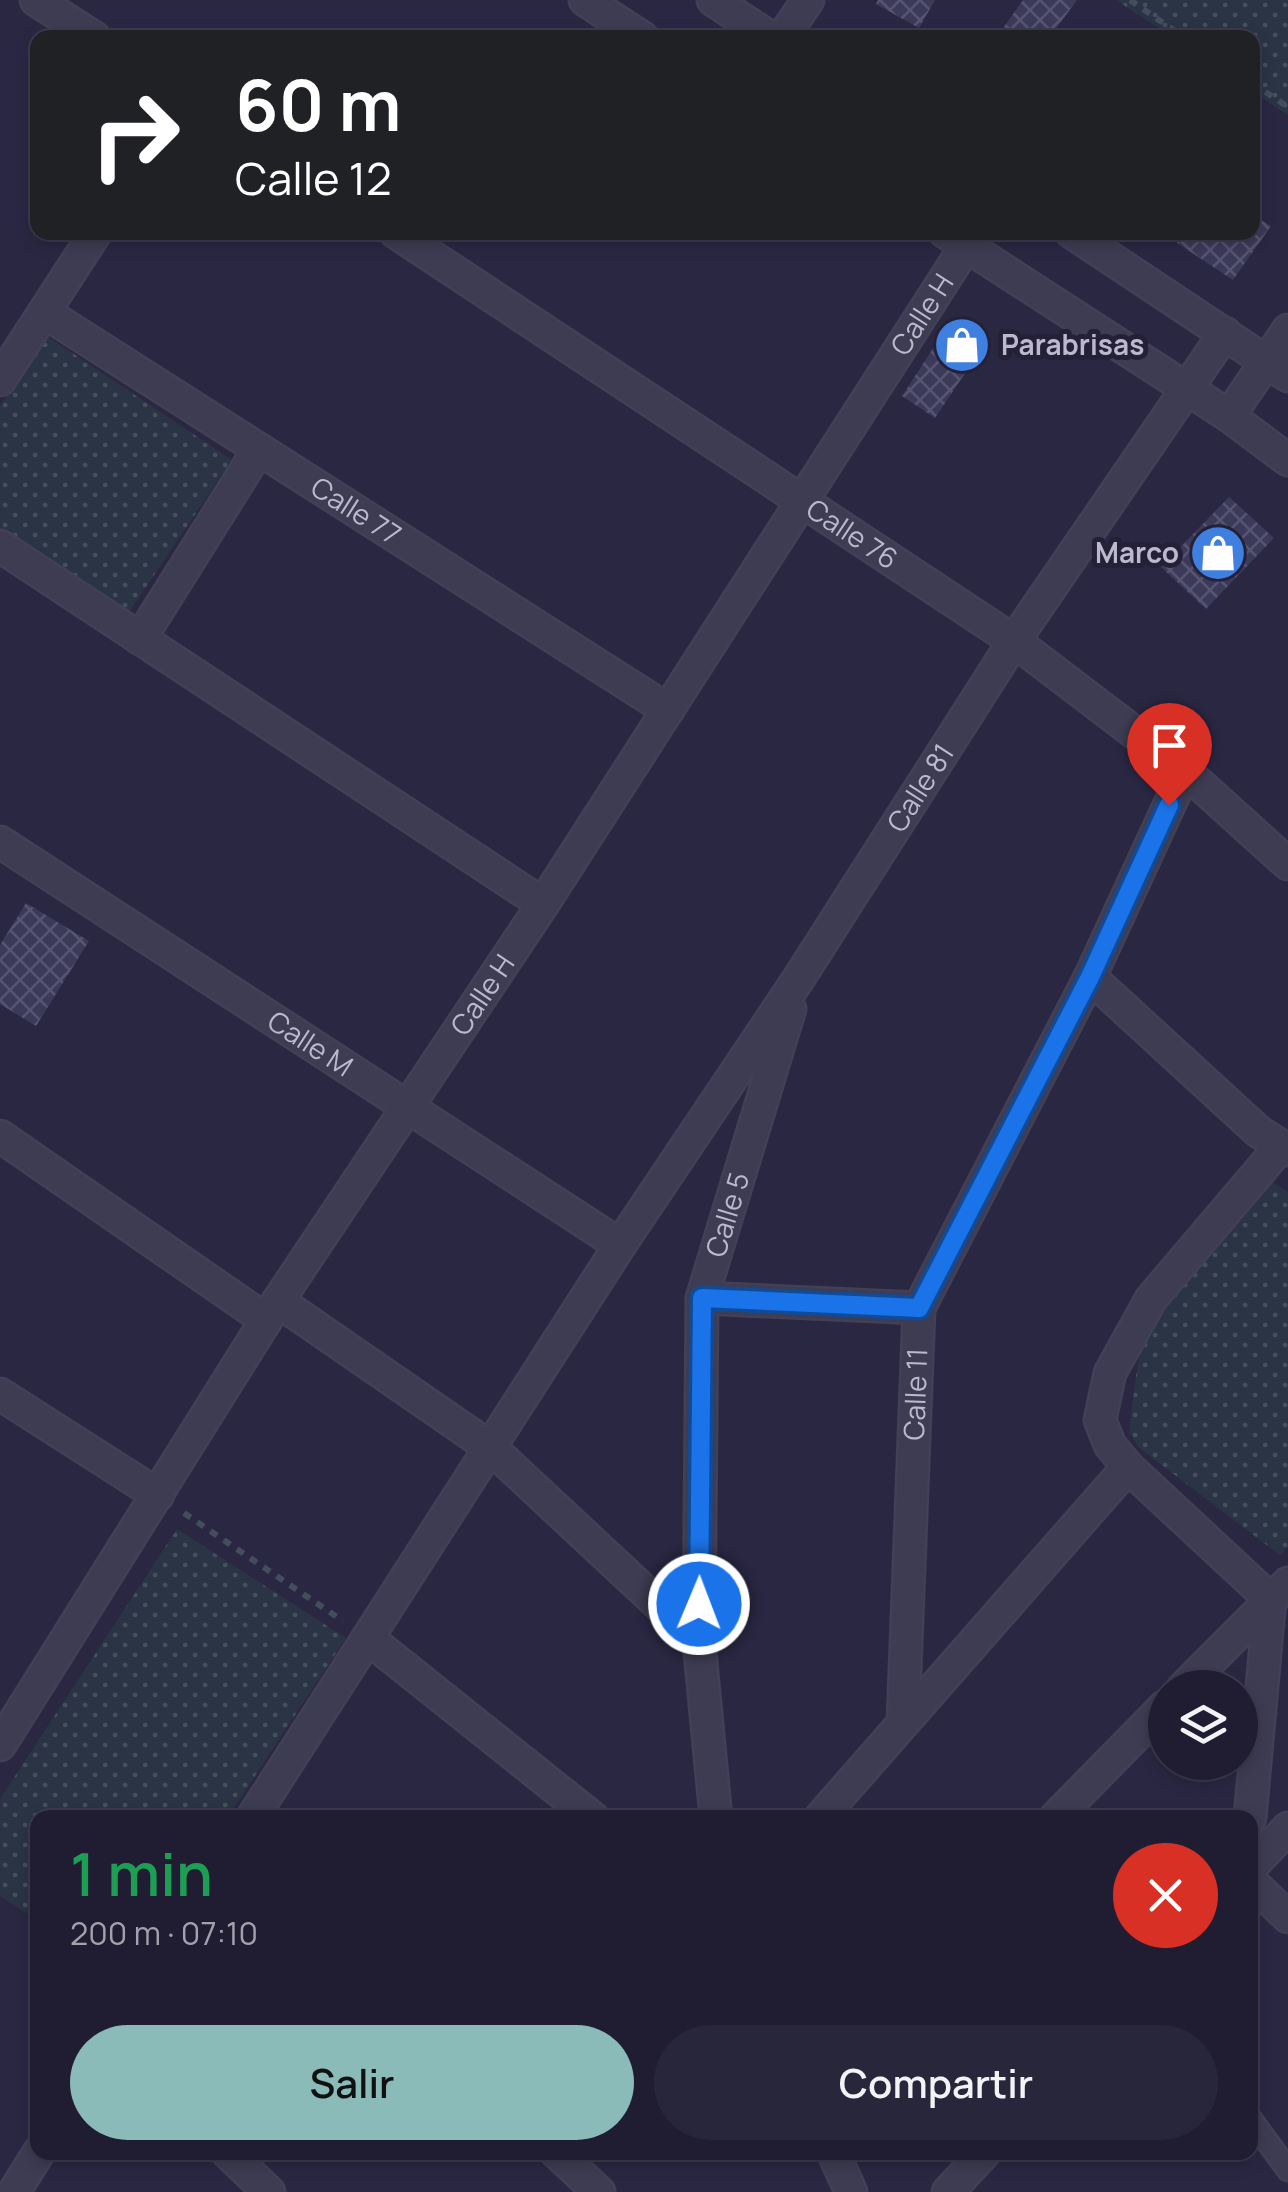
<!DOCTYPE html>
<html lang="es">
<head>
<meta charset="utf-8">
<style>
  :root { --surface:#201d32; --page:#28263a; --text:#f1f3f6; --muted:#a2a2ac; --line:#3d3b4d; --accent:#8bbbb9 }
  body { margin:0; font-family:Manrope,sans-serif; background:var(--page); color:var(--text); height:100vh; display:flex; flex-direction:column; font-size:38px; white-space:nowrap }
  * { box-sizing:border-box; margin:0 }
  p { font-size:32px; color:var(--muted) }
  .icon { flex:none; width:55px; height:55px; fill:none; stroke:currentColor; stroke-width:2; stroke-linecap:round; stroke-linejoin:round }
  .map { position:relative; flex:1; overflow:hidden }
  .details { position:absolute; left:30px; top:1810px; width:1228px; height:350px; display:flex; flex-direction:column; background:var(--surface); border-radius:20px; box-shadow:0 5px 15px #0003,0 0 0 2px var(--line) }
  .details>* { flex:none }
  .guide { position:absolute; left:30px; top:30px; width:1230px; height:210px; border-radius:20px; box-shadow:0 5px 15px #0003,0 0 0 2px var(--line); background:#202124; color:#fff; overflow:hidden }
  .fabs { position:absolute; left:1148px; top:1670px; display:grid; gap:20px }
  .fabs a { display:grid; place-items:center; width:110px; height:110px; border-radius:50%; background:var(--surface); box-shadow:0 5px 15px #0003,0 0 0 2px var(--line); font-size:50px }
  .pin { position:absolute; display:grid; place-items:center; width:85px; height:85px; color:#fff; margin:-102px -42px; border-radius:50% 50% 50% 0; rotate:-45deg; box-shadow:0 0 10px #0007 }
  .pin .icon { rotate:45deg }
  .me { position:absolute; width:110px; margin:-55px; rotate:1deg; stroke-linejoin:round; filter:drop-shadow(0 0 8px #0008) }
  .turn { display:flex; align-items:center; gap:35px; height:210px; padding:0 40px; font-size:45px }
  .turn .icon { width:130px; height:130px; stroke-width:2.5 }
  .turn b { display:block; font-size:70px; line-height:85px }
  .round { display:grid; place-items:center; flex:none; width:105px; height:105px; border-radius:52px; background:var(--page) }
  .head { display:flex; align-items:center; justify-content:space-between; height:170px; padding:0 40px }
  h1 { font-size:60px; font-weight:600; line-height:75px; color:#1e9e55 }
  .action { display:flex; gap:20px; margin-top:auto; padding:20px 40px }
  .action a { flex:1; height:115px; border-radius:60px; background:var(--accent); color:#111; font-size:40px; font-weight:600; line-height:115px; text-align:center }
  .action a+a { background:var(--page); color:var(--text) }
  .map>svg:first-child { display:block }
</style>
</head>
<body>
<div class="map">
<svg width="1288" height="2192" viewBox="0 0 1288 2192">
  <defs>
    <pattern id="park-dots" width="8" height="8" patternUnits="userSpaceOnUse" patternTransform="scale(2.5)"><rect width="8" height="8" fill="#2a3444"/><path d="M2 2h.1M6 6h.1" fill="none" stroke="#474f5e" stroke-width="1.8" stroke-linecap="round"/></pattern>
    <pattern id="building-cross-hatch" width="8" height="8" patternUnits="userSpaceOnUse" patternTransform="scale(2.5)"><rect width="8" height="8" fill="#3c3a59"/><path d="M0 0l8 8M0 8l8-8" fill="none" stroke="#565470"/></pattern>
  </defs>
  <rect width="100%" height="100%" fill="#2a2743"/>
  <path fill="url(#park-dots)" d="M1116,0H1288V115L1253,92L1252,38L1172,37Z
    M47,336L232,460L125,618L0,535V406Z
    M1255,1171L1288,1192V1546L1281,1556L1138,1447L1129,1431L1141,1337Z
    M177,1529L346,1638L228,1817L38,1818L37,1920L0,1896V1799Z"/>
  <path fill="url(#building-cross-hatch)" d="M878,0H935L919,28L876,4Z
    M1023,0H1077L1049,38H996Z
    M1252,214L1271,226L1233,280L1177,243L1185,232H1252Z
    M957,319L966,320L990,336L935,418L902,396L947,327Z
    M1229,497L1274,538L1206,609L1161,567Z
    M26,903L89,941L36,1026L0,1004V945Z"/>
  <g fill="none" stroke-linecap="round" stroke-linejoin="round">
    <g stroke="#424056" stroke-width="25">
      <path id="service" d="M1250,2118L1288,2170"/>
    </g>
    <g stroke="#424056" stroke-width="35">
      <g id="minor">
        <path d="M36,0L95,38"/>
        <path d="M782,38L808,0"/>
        <path id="s1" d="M395,232L1014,641L1185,771L1288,864"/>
        <path id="s2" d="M44,312L668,710"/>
        <path d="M0,380L96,232"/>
        <path d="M1229,416L1288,330"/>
        <path d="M0,546L543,904"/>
        <path d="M140,639L259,449"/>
        <path id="s3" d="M0,842L620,1245"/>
        <path d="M1090,977L1259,1132L1288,1150"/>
        <path d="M0,1136L266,1320"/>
        <path d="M702,1298L919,1308"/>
        <path d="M278,1301L491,1448L699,1642"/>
        <path d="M0,1394L158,1495"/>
        <path d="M369,1639L593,1818"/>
        <path d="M1183,1688L1288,1583"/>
        <path id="s4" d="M903,1722L919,1308L1090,977L1185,771"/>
        <path id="s5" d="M0,1745L278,1301L543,904L966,246"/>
        <path id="s6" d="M252,1818L620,1245L799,978L1014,641L1225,333"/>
        <path id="s7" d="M716,1818L699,1642L702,1298L790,1009"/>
        <path d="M820,1818L1128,1467"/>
        <path d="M1055,1818L1165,1706"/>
        <path d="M1250,1818L1270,1599L1128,1467L1110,1445L1100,1420L1110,1373L1151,1299L1281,1146"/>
        <path d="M1250,1868L1288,1828"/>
        <path d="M1250,1881L1288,1917"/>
        <path d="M227,2152L269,2192"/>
        <path d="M556,2152L599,2192"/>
        <path d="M833,2152L851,2192"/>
        <path d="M14,2192L39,2152"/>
        <path d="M948,2192L985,2152"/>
      </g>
    </g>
    <g stroke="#424056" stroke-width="35">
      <path id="tertiary" d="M585,0L643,38
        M713,0L771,38
        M945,232L1229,416L1288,460
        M1071,232L1288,376"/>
    </g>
    <path stroke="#434d5c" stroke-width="6" stroke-dasharray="8 8" stroke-linecap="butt" d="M1130,0L1185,38
      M1252,83L1288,107
      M184,1513L343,1621"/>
    <use href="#service" stroke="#3e3c53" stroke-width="20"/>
    <use href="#minor" stroke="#3e3c53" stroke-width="30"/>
    <use href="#tertiary" stroke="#3e3c53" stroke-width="30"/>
  </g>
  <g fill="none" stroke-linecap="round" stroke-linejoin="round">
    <g stroke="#114b97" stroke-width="25">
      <path id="route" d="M699,1604L702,1298L919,1308L1090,977L1169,805"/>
    </g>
    <use href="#route" stroke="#1a73e8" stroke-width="18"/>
  </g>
  <defs>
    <g id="shop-disc" transform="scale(2.875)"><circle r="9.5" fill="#3f7fe0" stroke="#232038"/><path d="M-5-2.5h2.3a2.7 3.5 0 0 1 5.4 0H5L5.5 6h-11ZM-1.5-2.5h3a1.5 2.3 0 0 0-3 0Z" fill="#fff"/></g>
  </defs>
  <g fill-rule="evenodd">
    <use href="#shop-disc" x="962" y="345"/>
    <use href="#shop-disc" x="1218" y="553"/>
  </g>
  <g text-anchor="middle" stroke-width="10" stroke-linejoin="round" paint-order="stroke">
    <g font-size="28" fill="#bcb9cd" stroke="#232038">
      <text dy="10" stroke="none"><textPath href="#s5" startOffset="1702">Calle H</textPath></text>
      <text dy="10" stroke="none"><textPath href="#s2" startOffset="370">Calle 77</textPath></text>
      <text dy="10" stroke="none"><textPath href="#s1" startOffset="548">Calle 76</textPath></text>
      <text dy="10" stroke="none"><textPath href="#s6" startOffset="1228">Calle 81</textPath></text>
      <text dy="10" stroke="none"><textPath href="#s5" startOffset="892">Calle H</textPath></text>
      <text dy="10" stroke="none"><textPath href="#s3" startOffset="370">Calle M</textPath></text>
      <text dy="10" stroke="none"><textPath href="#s7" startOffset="608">Calle 5</textPath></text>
      <text dy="10" stroke="none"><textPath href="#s4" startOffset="328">Calle 11</textPath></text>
    </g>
    <g font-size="28" font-weight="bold" fill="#bcb9cd" stroke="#232038" text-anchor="start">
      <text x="1001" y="355">Parabrisas</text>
      <text x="1179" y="563" text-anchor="end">Marco</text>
    </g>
  </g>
</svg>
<div class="fabs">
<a><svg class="icon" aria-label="layers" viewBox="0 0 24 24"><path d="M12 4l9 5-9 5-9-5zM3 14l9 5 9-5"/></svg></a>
</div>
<div class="pin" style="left:1169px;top:805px;background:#d93025"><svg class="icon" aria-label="arrive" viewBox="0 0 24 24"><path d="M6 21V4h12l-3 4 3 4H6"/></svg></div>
<svg class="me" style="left:699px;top:1604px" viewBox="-20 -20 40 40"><circle r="17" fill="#1a73e8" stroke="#fff" stroke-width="3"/><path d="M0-11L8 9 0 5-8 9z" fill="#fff"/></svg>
<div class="guide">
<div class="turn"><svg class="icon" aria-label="right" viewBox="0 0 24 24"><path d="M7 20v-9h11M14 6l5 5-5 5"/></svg><div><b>60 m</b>Calle 12</div></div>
</div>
<section class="details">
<div class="head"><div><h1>1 min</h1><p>200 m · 07:10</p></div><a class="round" style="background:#d93025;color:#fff"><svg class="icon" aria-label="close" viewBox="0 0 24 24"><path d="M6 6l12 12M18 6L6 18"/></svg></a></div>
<div class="action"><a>Salir</a><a>Compartir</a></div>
</section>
</div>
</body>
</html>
